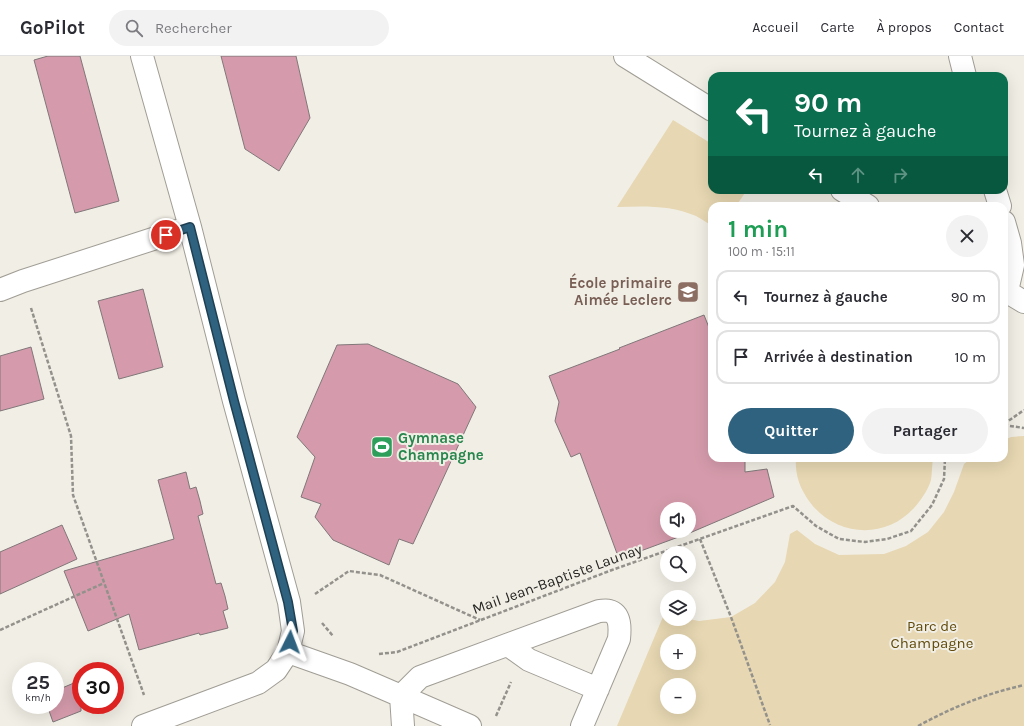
<!DOCTYPE html>
<html lang="fr">
<head>
<meta charset="utf-8">
<style>
  :root { --surface:#fff; --page:#f2f2f3; --text:#2b2b33; --muted:#7c7c81; --line:#e1e1e2; --accent:#2f627f }
  body { margin:0; font-family:Karla,sans-serif; background:var(--page); color:var(--text); height:100vh; display:flex; flex-direction:column; font-size:15px; white-space:nowrap }
  * { box-sizing:border-box; margin:0 }
  p { font-size:13px; color:var(--muted) }
  .icon { flex:none; width:22px; height:22px; fill:none; stroke:currentColor; stroke-width:2; stroke-linecap:round; stroke-linejoin:round }
  .map { position:relative; flex:1; overflow:hidden }
  .panel { position:absolute; left:708px; top:146px; width:300px; height:260px; display:flex; flex-direction:column; background:var(--surface); border-radius:12px; box-shadow:0 4px 16px #0002 }
  .panel>* { flex:none }
  .banner { position:absolute; left:708px; top:16px; width:300px; height:122px; border-radius:12px; box-shadow:0 4px 16px #0002; background:#0b6e4f; color:#fff; overflow:hidden }
  .buttons { position:absolute; left:660px; top:446px; display:grid; gap:8px }
  .buttons a { display:grid; place-items:center; width:36px; height:36px; border-radius:50%; background:var(--surface); box-shadow:0 4px 16px #0002; font-size:20px }
  .speed { position:absolute; left:12px; top:606px; display:flex; gap:8px; font-size:20px; font-weight:700; text-align:center }
  .speed>* { display:grid; place-content:center; width:52px; height:52px; border-radius:50%; background:var(--surface); box-shadow:0 4px 16px #0002; line-height:1 }
  .speed small { font-size:10px; font-weight:400 }
  .speed .limit { border:6px solid #d22; background:#fff; color:#111 }
  .pin { position:absolute; display:grid; place-items:center; width:34px; height:34px; color:#fff; margin:-17px; border:2px solid #fff; border-radius:50%; box-shadow:0 1px 4px #0007 }
  .me { position:absolute; width:44px; margin:-22px; rotate:3deg; stroke-linejoin:round; filter:drop-shadow(0 0 3px #0008) }
  .turn { display:flex; align-items:center; gap:14px; height:84px; padding:0 20px; font-size:18px }
  .turn .icon { width:52px; height:52px; stroke-width:2.5 }
  .turn b { display:block; font-size:28px; line-height:34px }
  .lanes { display:flex; align-items:center; height:38px; padding:0 20px; background:#0003; justify-content:center; gap:20px; direction:ltr }
  .lanes .off { opacity:.35 }
  .round { display:grid; place-items:center; flex:none; width:42px; height:42px; border-radius:21px; background:var(--page) }
  .overview { display:flex; align-items:center; justify-content:space-between; height:68px; padding:0 20px }
  h1 { font-size:24px; font-weight:700; line-height:30px; color:#1e9e55 }
  .cta { display:flex; gap:8px; margin-top:auto; padding:8px 20px }
  .cta a { flex:1; height:46px; border-radius:24px; background:var(--accent); color:#fff; font-size:16px; font-weight:700; line-height:46px; text-align:center }
  .cta a+a { background:var(--page); color:var(--text) }
  ul { padding:0; list-style:none }
  li { display:flex; align-items:center; gap:12px; height:54px; margin:0 8px 6px; padding:0 12px; border:2px solid var(--line); border-radius:12px }
  li div { flex:1 }
  li b { display:block; font-size:15px }
  li em { font-style:normal }
  header { display:flex; align-items:center; gap:24px; box-sizing:border-box; height:56px; padding:0 20px; background:var(--surface); border-bottom:1px solid var(--line) }
  header strong { font-size:19px }
  nav { display:flex; gap:22px; margin-inline-start:auto; font-size:14px }
  .search { width:280px; height:36px; background:var(--page); display:flex; align-items:center; gap:10px; box-sizing:border-box; padding:0 14px; border-radius:22px; color:var(--muted); font-size:15px }
  .map>svg:first-child { display:block }
</style>
</head>
<body>
<header>
<strong>GoPilot</strong>
<div class="search"><svg class="icon" aria-label="search" viewBox="0 0 24 24"><circle cx="10" cy="10" r="6"/><path d="M15 15l6 6"/></svg>Rechercher</div>
<nav><a>Accueil</a><a>Carte</a><a>À propos</a><a>Contact</a></nav>
</header>
<div class="map">
<svg width="1024" height="670" viewBox="0 0 1024 670">
  <rect width="100%" height="100%" fill="#f1eee5"/>
  <path fill="#e7d7b2" fill-rule="evenodd" d="M673,64L712,88V134H747L736,150H712V170C707,167 702,163 696,160C671,149 644,150 617,151Z
    M1024,380V670H617L665,556L667,557V563H689L699,565L731,561L755,547L775,526L785,506L790,478L797,474L815,488L839,499L884,498L906,490L928,476L944,456L954,436L964,408L972,402H1004V384L1011,381ZM667,585H689V607H667ZM667,629H689V651H667Z
    M796,402H933C932,409 932,417 931,424C928,434 921,444 914,452C881,488 826,478 804,437C798,427 795,414 796,402Z"/>
  <path fill="#d59bac" stroke="#807779" fill-rule="evenodd" d="M48,0H80L119,145L75,157L34,4Z
    M221,0H296L310,62L279,115L245,93Z
    M143,233L163,311L119,323L98,245Z
    M704,259L712,279V402H745V416L767,413L774,441L692,476L619,503L580,397L571,401L555,365L559,346L549,320L620,293L619,292ZM667,453H689V475H667Z
    M368,288L458,328L476,351L413,488L399,483L389,509L333,484L315,461L321,448L301,441L315,401L297,381L337,289Z
    M31,291L44,343L0,355V300Z
    M186,416L190,433L196,431L200,445L203,458L198,460L216,528L221,527L225,540L228,553L223,555L228,572L200,579L199,577L139,594L129,558L88,575L64,515L174,483L158,424Z
    M62,469L77,503L0,538V496Z
    M81,624V655L53,666L47,649H55V635Z"/>
  <g fill="none" stroke-linecap="round" stroke-linejoin="round">
    <g stroke="#a09d95" stroke-width="24">
      <path id="minor" d="M142,0L190,171L234,345L289,546L293,575L288,596L276,614L258,627L143,670
        M625,0L712,54
        M960,0L965,20
        M842,134L868,150
        M995,134L1000,150
        M1004,166L1010,187L1013,209L1007,235
        M0,234L23,225L190,171
        M1004,234L1024,246
        M508,589L529,604L598,633
        M288,596L350,618L401,640L403,670
        M470,670L401,640L420,621L599,555C602,555 606,554 609,555C621,558 620,573 619,583L582,670"/>
    </g>
    <path stroke="#93918b" stroke-width="2.5" stroke-dasharray="4 2" stroke-linecap="butt" d="M31,252L71,380L73,439L144,639
      M1004,368L1024,354
      M1004,369L1024,372
      M700,483L731,561L770,669
      M315,538L349,515L380,519L480,564
      M322,567L333,580
      M0,574L104,527
      M379,598L397,596L612,514L793,450L816,470L839,483L865,486L887,483L911,475L932,449L944,423L945,402
      M496,660L511,626
      M918,670C953,651 985,638 1024,629"/>
    <use href="#minor" stroke="#fff" stroke-width="22"/>
  </g>
  <g fill="none" stroke-linecap="round" stroke-linejoin="round">
    <g stroke="#1f4053" stroke-width="10">
      <path id="route" d="M166,179L190,171L234,345L288,546L293,575L290,586"/>
    </g>
    <use href="#route" stroke="#2f627f" stroke-width="7"/>
  </g>
  <defs>
    <g id="school-square" transform="scale(1.15)"><rect x="-9" y="-9" width="18" height="18" rx="4" fill="#8d6e63" stroke="#f1eee5"/><path d="M0-5L7-2L0 1L-7-2ZM-4 1L0 2.5L4 1V4Q0 6-4 4Z" fill="#fff"/></g>
    <g id="stadium-square" transform="scale(1.15)"><rect x="-9" y="-9" width="18" height="18" rx="4" fill="#2e9e5b" stroke="#f1eee5"/><path d="M0-5a6.5 5 0 1 0 0 10a6.5 5 0 1 0 0-10ZM-3.5-1.8h7v3.6h-7Z" fill="#fff"/></g>
  </defs>
  <g fill-rule="evenodd">
    <use href="#school-square" x="688" y="236"/>
    <use href="#stadium-square" x="382" y="391"/>
  </g>
  <g text-anchor="middle" stroke-width="4" stroke-linejoin="round" paint-order="stroke">
    <g font-size="15" font-weight="bold" fill="#785e54" stroke="#f1eee5" text-anchor="end">
      <text x="672" y="232">École primaire<tspan x="672" dy="17">Aimée Leclerc</tspan></text>
    </g>
    <g font-size="15" font-weight="bold" fill="#27864d" stroke="#f1eee5" text-anchor="start">
      <text x="398" y="387">Gymnase<tspan x="398" dy="17">Champagne</tspan></text>
    </g>
    <g font-size="15" fill="#272623" stroke="#f1eee5">
      <text transform="translate(557 523) rotate(-20)" y="5">Mail Jean-Baptiste Launay</text>
    </g>
    <g font-size="15" fill="#614a0a" stroke="#f1eee5">
      <text x="932" y="575">Parc de<tspan x="932" dy="17">Champagne</tspan></text>
    </g>
  </g>
</svg>
<div class="buttons">
<a><svg class="icon" aria-label="sound" viewBox="0 0 24 24"><path d="M4 9h4l5-4v14l-5-4H4zM17 9q2 3 0 6"/></svg></a>
<a><svg class="icon" aria-label="search" viewBox="0 0 24 24"><circle cx="10" cy="10" r="6"/><path d="M15 15l6 6"/></svg></a>
<a><svg class="icon" aria-label="layers" viewBox="0 0 24 24"><path d="M12 4l9 5-9 5-9-5zM3 14l9 5 9-5"/></svg></a>
<a>+</a>
<a>−</a>
</div>
<div class="speed"><div>25<small>km/h</small></div><div class="limit">30</div></div>
<div class="pin" style="left:166px;top:179px;background:#d93025"><svg class="icon" aria-label="arrive" viewBox="0 0 24 24"><path d="M6 21V4h12l-3 4 3 4H6"/></svg></div>
<svg class="me" style="left:290px;top:586px" viewBox="-20 -20 40 40"><path d="M0-17L14 15 0 8-14 15z" fill="#2f627f" stroke="#fff" stroke-width="4"/></svg>
<div class="banner">
<div class="turn"><svg class="icon" aria-label="left" viewBox="0 0 24 24"><path d="M17 20v-9H6M10 6l-5 5 5 5"/></svg><div><b>90 m</b>Tournez à gauche</div></div>
<div class="lanes"><svg class="icon" aria-label="left" viewBox="0 0 24 24"><path d="M17 20v-9H6M10 6l-5 5 5 5"/></svg><svg class="icon off" aria-label="ahead" viewBox="0 0 24 24"><path d="M12 20V5M6 11l6-6 6 6"/></svg><svg class="icon off" aria-label="right" viewBox="0 0 24 24"><path d="M7 20v-9h11M14 6l5 5-5 5"/></svg></div>
</div>
<section class="panel">
<div class="overview"><div><h1>1 min</h1><p>100 m · 15:11</p></div><a class="round"><svg class="icon" aria-label="close" viewBox="0 0 24 24"><path d="M6 6l12 12M18 6L6 18"/></svg></a></div>
<ul>
<li><svg class="icon" aria-label="left" viewBox="0 0 24 24"><path d="M17 20v-9H6M10 6l-5 5 5 5"/></svg><div><b>Tournez à gauche</b></div><em>90 m</em></li>
<li><svg class="icon" aria-label="arrive" viewBox="0 0 24 24"><path d="M6 21V4h12l-3 4 3 4H6"/></svg><div><b>Arrivée à destination</b></div><em>10 m</em></li>
</ul>
<div class="cta"><a>Quitter</a><a>Partager</a></div>
</section>
</div>
</body>
</html>
